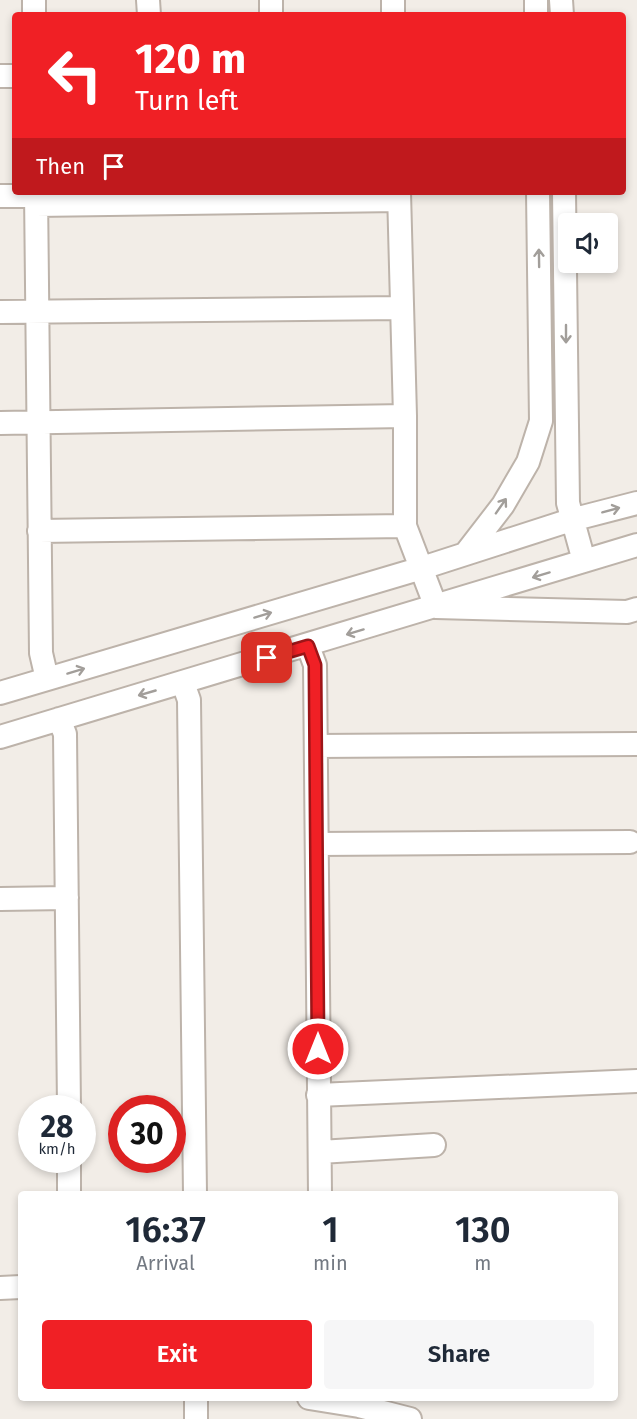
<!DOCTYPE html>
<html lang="en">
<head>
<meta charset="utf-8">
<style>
  :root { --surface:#fff; --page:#f6f6f7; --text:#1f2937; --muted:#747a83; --accent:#f02025 }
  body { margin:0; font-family:"Fira Sans",sans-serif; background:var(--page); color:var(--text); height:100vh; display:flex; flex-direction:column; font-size:22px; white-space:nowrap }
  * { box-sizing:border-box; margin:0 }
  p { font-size:20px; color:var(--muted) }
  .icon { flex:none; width:33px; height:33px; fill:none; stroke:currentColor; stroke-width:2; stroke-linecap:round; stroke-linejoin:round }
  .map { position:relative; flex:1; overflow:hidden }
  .panel { position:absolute; left:18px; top:1191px; width:600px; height:210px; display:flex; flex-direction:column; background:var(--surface); border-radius:6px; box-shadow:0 3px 9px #0003 }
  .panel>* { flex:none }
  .banner { position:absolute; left:12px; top:12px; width:614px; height:183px; border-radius:6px; box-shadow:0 3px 9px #0003; background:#f02025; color:#fff; overflow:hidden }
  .fabs { position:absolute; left:558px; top:213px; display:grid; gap:12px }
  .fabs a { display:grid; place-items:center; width:60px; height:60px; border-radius:6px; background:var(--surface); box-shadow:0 3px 9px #0003; font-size:30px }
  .speed { position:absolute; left:18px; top:1095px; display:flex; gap:12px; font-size:30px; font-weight:700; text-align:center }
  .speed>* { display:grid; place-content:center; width:78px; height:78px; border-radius:50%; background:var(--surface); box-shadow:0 3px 9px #0003; line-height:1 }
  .speed small { font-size:15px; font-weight:400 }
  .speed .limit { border:9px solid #d22; background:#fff; color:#111 }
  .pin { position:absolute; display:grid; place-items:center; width:51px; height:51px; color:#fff; margin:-26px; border-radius:12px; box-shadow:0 3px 9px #0006 }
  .me { position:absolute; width:66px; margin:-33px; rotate:0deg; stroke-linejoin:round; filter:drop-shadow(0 0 4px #0008) }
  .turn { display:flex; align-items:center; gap:21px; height:126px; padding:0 24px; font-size:27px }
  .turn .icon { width:78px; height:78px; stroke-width:2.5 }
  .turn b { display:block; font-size:42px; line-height:51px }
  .then { display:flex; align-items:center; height:57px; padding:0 24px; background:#0003; gap:12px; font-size:22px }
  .eta { display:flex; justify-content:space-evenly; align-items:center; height:102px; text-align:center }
  .eta b { font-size:36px; font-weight:600; line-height:42px }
  .primary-button { display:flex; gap:12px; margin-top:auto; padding:12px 24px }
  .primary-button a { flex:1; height:69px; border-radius:6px; background:var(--accent); color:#fff; font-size:24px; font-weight:600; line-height:69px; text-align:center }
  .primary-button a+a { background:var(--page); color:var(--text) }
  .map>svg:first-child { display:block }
</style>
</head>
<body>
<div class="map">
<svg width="637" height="1419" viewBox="0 0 637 1419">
  <rect width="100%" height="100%" fill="#f2ede7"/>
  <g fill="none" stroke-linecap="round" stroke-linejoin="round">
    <g stroke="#bdb3aa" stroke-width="26">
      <path id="street" d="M34,0V15
        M148,0L149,15
        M271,0V15
        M393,0V15
        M536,0V15
        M561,0L562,15
        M0,76H15
        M36,192L41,653L47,679
        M399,192L405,416V526L436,607L627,612L637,609
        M564,192L568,503L584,561
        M0,196H36
        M36,205L399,200
        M0,312L402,308
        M0,423L405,416
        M39,531L405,526
        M466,553L503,505L528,462L541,421L538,192
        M308,646L315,665L320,1194
        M183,683L189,700L195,1194
        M0,693L422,568L571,520L637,503
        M59,719L65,734L69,1108
        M0,737L637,545
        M316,746L637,744
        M317,844L630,842
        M0,899L67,898
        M318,1095L637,1081
        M320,1152L434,1145
        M69,1160V1194
        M0,1288L21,1287
        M196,1398V1419
        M309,1398L359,1406L410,1419"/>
    </g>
    <use href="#street" stroke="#fff" stroke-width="22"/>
  </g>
  <defs><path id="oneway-shaft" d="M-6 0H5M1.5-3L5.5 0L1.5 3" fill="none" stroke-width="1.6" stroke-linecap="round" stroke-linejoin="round" transform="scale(1.5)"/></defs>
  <g stroke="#a29e9a">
    <use href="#oneway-shaft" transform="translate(539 258) rotate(-91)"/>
    <use href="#oneway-shaft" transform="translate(566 334) rotate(90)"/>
    <use href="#oneway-shaft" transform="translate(501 506) rotate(-55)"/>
    <use href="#oneway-shaft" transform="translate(611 510) rotate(-15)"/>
    <use href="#oneway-shaft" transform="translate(541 575) rotate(163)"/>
    <use href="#oneway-shaft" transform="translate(263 615) rotate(-17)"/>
    <use href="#oneway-shaft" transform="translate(355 632) rotate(163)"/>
    <use href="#oneway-shaft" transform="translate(76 671) rotate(-17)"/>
    <use href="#oneway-shaft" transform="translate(147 693) rotate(164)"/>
  </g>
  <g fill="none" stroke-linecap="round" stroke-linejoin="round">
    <g stroke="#9c1518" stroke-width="15">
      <path id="route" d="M267,658L308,646L315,665L318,1049"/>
    </g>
    <use href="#route" stroke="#f02025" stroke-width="10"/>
  </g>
</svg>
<div class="fabs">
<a><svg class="icon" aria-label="sound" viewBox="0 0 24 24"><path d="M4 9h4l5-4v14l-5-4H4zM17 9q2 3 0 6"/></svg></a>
</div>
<div class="speed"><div>28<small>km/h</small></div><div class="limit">30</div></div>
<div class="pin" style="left:267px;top:658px;background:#d93025"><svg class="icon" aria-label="arrive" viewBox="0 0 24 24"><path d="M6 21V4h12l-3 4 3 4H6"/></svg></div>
<svg class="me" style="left:318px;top:1049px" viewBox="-20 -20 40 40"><circle r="17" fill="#f02025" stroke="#fff" stroke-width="3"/><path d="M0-11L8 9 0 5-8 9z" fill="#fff"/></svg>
<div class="banner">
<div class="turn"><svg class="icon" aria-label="left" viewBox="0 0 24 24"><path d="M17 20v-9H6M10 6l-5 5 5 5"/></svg><div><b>120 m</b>Turn left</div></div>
<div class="then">Then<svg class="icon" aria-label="arrive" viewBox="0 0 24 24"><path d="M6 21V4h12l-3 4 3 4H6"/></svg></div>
</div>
<section class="panel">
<div class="eta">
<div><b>16:37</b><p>Arrival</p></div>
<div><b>1</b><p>min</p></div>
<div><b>130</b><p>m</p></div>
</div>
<div class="primary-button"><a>Exit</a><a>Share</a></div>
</section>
</div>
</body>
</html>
